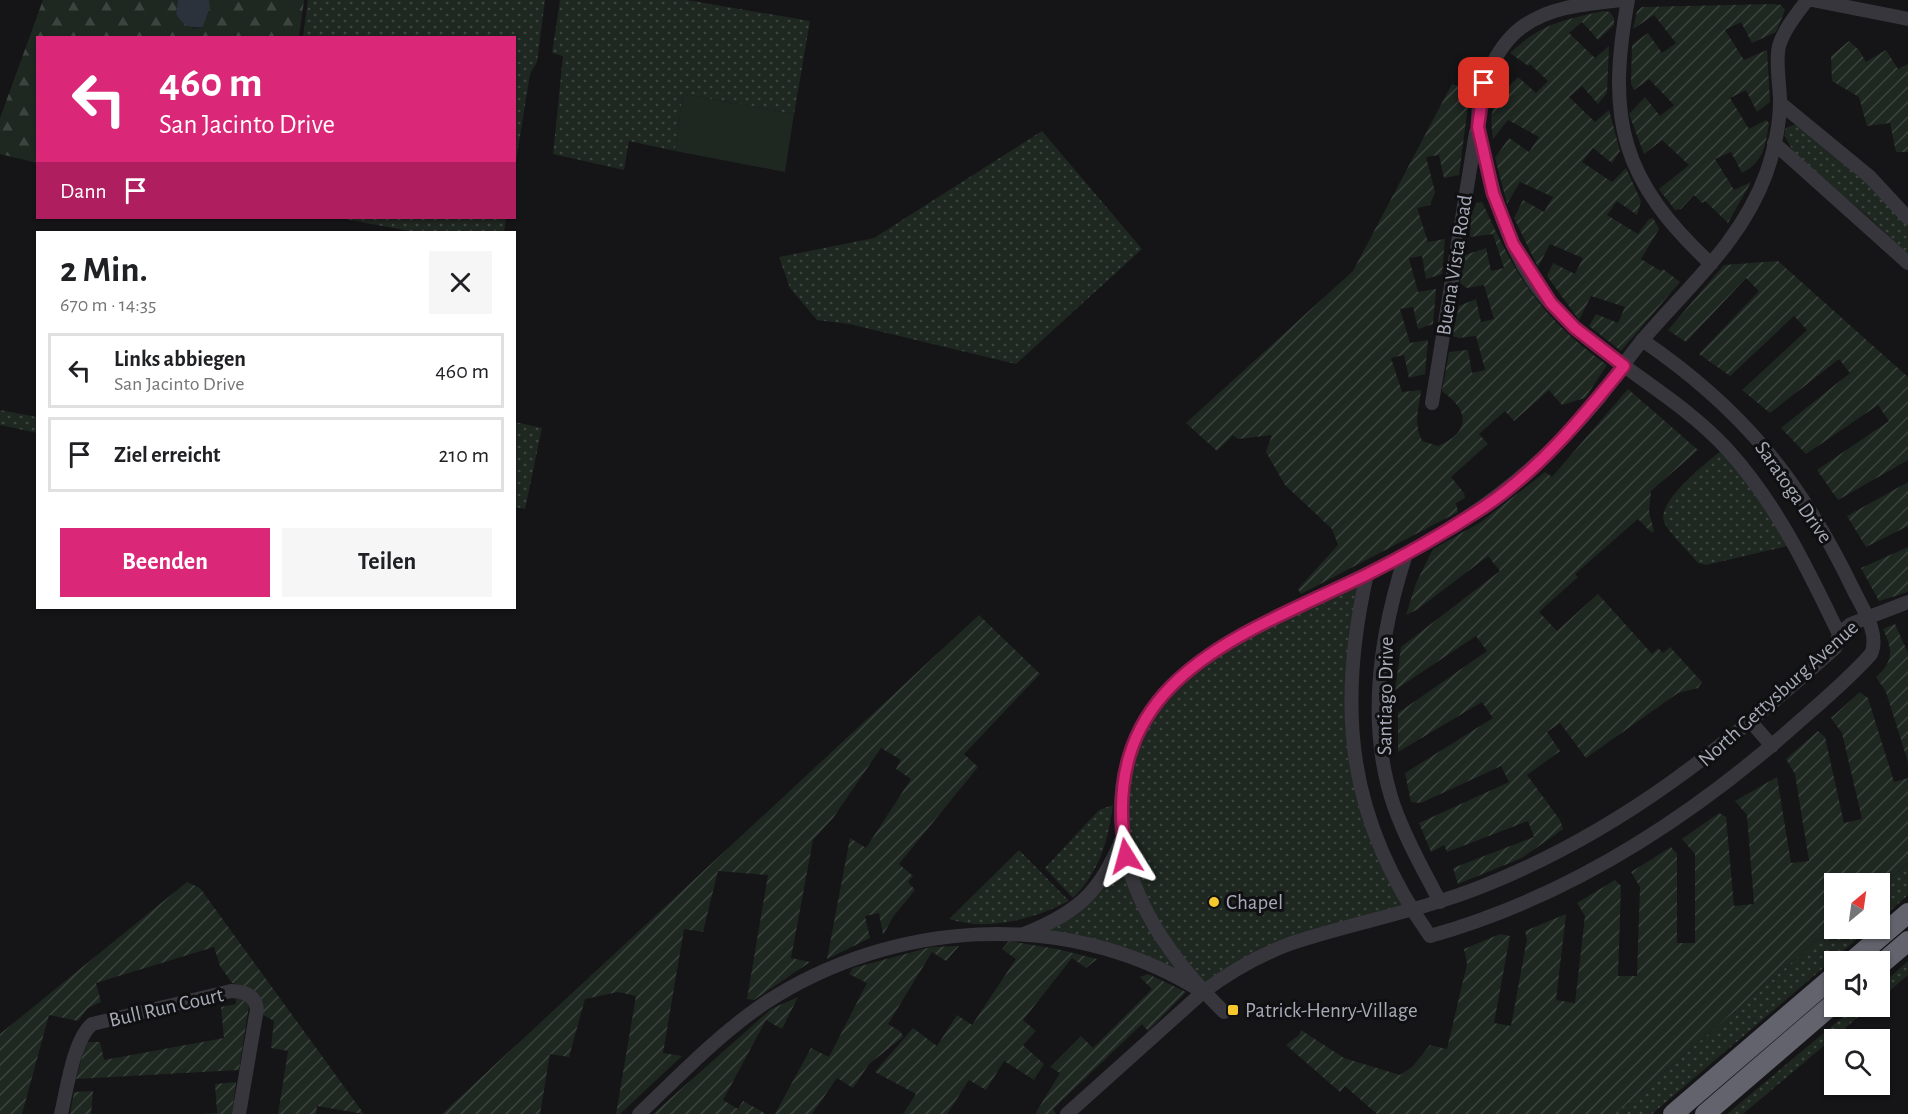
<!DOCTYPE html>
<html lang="de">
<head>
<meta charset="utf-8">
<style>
  :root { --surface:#fff; --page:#f6f6f6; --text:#202124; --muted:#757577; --line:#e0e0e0; --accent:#db2777 }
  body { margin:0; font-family:"Alegreya Sans",sans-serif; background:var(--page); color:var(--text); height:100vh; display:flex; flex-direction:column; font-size:22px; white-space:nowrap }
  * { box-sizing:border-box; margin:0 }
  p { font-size:20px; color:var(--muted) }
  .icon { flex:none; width:33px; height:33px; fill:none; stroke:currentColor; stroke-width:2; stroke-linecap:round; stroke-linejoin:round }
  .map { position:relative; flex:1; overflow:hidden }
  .side { position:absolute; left:36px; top:231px; width:480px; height:378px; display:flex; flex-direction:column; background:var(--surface); border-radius:0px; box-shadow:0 2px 4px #0004 }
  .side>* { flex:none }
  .hud { position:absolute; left:36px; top:36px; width:480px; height:183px; border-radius:0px; box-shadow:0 2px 4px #0004; background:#db2777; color:#fff; overflow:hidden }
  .needle { width:39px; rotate:29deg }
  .fabs { position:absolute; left:1824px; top:873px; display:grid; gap:12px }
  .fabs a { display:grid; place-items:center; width:66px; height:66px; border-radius:0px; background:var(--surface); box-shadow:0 2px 4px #0004; font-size:30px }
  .pin { position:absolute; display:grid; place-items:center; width:51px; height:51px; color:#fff; margin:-26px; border-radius:12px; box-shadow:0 3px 9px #0006 }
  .me { position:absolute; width:66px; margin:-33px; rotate:352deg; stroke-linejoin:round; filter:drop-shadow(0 0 4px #0008) }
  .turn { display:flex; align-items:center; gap:21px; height:126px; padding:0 24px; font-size:27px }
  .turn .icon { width:78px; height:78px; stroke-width:2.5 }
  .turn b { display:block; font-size:42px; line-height:51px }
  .then { display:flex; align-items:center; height:57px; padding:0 24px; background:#0003; gap:12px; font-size:22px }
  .round { display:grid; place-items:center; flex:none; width:63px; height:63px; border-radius:0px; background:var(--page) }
  .summary { display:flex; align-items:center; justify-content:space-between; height:102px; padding:0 24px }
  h1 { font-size:36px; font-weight:600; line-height:45px }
  .button { display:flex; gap:12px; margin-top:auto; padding:12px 24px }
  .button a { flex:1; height:69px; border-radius:0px; background:var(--accent); color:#fff; font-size:24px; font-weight:600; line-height:69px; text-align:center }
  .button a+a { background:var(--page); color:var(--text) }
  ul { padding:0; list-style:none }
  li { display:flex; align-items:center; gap:18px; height:75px; margin:0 12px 9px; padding:0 12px; border:3px solid var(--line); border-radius:0px }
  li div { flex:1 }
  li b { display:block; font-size:22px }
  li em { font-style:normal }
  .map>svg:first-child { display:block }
</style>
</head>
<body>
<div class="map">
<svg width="1908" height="1114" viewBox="0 0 1908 1114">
  <defs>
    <pattern id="grass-dots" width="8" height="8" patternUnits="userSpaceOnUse" patternTransform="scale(1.5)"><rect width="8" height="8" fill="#1f2721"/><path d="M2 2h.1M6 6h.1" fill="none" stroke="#3d443f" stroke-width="1.8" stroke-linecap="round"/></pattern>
    <pattern id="forest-firs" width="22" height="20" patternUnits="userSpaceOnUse" patternTransform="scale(1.5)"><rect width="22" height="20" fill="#1f2721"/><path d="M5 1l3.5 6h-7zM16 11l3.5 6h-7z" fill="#3d443f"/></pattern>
    <pattern id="garden-furrows" width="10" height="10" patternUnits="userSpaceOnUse" patternTransform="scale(1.5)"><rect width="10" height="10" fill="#1f2721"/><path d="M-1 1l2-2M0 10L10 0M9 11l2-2" fill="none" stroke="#3d443f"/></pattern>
  </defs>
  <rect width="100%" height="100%" fill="#151517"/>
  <path fill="url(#grass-dots)" d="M308,0H545L537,62L530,74L515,167L514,38L303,37Z
    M560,0H687L810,21L794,114L683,94L675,151L629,141L624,170L553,154L563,56L552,53Z
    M1793,125H1800L1868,182L1908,225V255L1873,221L1796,156L1784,135L1786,128Z
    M1042,131L1142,249L1016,364L849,324L817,320L790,288L779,257L874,238Z
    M339,218H506L504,232H415Z
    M0,410L37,417V433L0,425Z
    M515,422L542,428L525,509L515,507Z
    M1725,447L1796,544L1706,565L1698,563C1690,553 1669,533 1664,522C1656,500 1710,461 1725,447Z
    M1367,574L1361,599L1354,762L1412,911L1314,935L1203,992L1129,957L1021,935L1076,908L1117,851L1121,805L1143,722L1206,656Z
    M1113,805C1108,841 1099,873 1073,898L1045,868L1099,810Z
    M1019,850L1069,901C1033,919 989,932 949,919Z
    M1908,863V895L1880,920V888Z
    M1834,926V928L1869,929L1652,1114H1615Z
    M1908,961V975L1880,999V986Z
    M1856,1006L1870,1007L1743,1114H1727Z"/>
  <path fill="url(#forest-firs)" d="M43,0H178L176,14L194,29L203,27L210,7L209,0H304L299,37L38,38L37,163L0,154V118Z"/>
  <path fill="url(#garden-furrows)" d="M1773,4L1781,5L1785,10L1776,32L1752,43L1741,22L1725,30L1744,60L1767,50L1770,102L1757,112L1746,90L1730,98L1749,129L1766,120L1769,123C1765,147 1764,161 1742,173L1731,152L1715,159L1734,190L1751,182L1728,223L1705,201L1702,203L1694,195L1681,209L1675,210L1659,189L1689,165L1662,140L1644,154L1629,114L1645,97L1660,116L1674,105L1649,79L1634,90L1631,84L1632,45L1648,33L1662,53L1676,43L1654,15L1633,29L1637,11L1642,7Z
    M1603,11L1610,12L1614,18V25L1598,40L1582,22L1569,33L1595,58L1609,46L1607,93L1598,104L1582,86L1569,97L1595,122L1609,110L1620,151L1612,163L1593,148L1582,162L1612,182L1626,168L1641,201L1637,215L1617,201L1607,215L1638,234L1649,219L1653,218L1659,229L1641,259L1661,271L1663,269L1680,282L1621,351L1589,326L1596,314L1618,323L1625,307L1591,296L1579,320L1547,276L1553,263L1575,274L1583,258L1550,244L1538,267L1514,218L1523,200L1544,212L1553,197L1520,182L1507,204L1495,158L1509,138L1529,152L1539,137L1508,120L1493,139C1488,104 1495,101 1518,77L1536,93L1548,81L1530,64L1528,66L1510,53C1542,23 1561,21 1603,11Z
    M1849,41L1859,50L1866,62L1886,50L1898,69L1908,64V152H1896L1890,123L1867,126L1859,97L1832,81L1831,56Z
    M1452,84L1470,90L1459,175L1444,178L1439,155L1426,157L1435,192L1430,205L1417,208L1428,242L1445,239L1442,274L1426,279L1422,256L1409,258L1418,292L1436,289L1433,324L1418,329L1413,307L1400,309L1410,343L1428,340L1425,374L1409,378L1404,355L1391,358L1402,392L1421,390C1419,409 1413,423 1422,441L1438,446C1471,432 1470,411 1442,391L1449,352L1468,350L1472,373L1485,370L1476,336L1459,338L1452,336L1459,306L1476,299L1481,322L1494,319L1484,285L1467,288L1460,283L1465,255L1486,248L1491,271L1504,268L1493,234L1470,237L1471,214L1477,203L1482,202L1484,206C1517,279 1541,317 1607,365L1585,398L1562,405L1549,390L1514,421L1505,411L1479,434L1488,444L1451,477L1464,493L1465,498L1456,503L1458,512L1301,594L1298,589L1338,545L1332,529L1285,485L1266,452L1272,435L1238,439L1233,435L1217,451L1186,423L1353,271Z
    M1778,261L1908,377V460L1838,500L1817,470L1889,421L1878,405L1806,454L1781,428L1850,373L1839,359L1770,413L1742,390L1807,330L1794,316L1730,376L1699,354L1759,291L1746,278L1686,342L1668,330L1724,265Z
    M1628,389L1698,450L1651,491L1649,512L1654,531L1652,533L1638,519L1575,574L1578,577L1539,612L1557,631L1598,594L1652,654L1658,648L1663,653L1670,647L1702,682L1698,688L1678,693L1586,758L1560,723L1547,732L1560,751L1527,775L1560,820L1563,829L1522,858L1458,884L1453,868L1534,837L1528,821L1447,852L1444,845L1431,852L1419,823L1509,782L1501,766L1421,803L1411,802L1405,773L1493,718L1482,702L1398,752V713L1487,651L1476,636L1395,690L1401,647L1500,571L1488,556L1418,609L1406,615L1416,583L1433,549L1481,522L1545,472L1552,477Z
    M1908,482V526L1866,547L1847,516Z
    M1908,547V592L1879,601L1861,568Z
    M979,615L1040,674L964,754L978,767L899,864L913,876L908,882L915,890L893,917L883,935L879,913L865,916L870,938L827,959L850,838L866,848L911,779L896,769L901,760L881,748L833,818L813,840L791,958L810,962L754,1000L747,999L768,875L718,871L703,932L684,929L663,1053L682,1056L620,1114H616L636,996L618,992L585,999L569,1057L550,1054L540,1114H442Z
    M1895,624L1908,653V762L1886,692L1876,677C1894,661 1893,650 1883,629Z
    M1860,692L1868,698L1894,782L1908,778V863L1880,888V884H1834V926L1615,1114H1377L1345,1086L1340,1092L1286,1045L1299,1035L1301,1030L1344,1058L1400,1075L1412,1067L1430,1045L1447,1049L1467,964L1464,949L1500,934L1510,936L1494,1023L1511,1026L1527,939L1525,931L1566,914L1556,1000L1575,1003L1585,916L1577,903L1615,880L1621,886L1618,976H1637L1640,887L1631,872L1671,847L1677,854V943H1695V854L1682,839L1719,813L1726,817L1734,906L1754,904L1747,815L1735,801L1777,777L1791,863L1809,861L1795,774L1786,759L1818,731L1825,737L1844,823L1862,819L1842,733L1831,718Z
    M187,882L200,888L364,1114L317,1106L316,1114H278L288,1051L271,1048L274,1021L263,1015C260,991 255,989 232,983L220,966L214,947L96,983L101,1002L88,1008L78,1021L49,1015L22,1114H0V1034Z
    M1009,941L1057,949L1097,959L1086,968L1072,958L1023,1020L1036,1031L1023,1045L1044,1064L1034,1080L1004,1061L986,1090L969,1080L947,1114H903L916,1094L875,1072L913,1028L937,1046L957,1015L972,1025L1016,959L1002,949Z
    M959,946L946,961L932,952L888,1024L901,1032L903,1037L869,1064L853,1088L837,1078L812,1114H775L811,1048L829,1057L867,983L849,974L853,968L931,947Z
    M1148,974L1186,992L1148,1031L1142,1024L1053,1109L1056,1114H1035L1060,1073L1050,1067L1081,1036L1093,1048L1152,989L1140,977Z
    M235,996L244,999L249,1005L239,1070L76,1079L86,1042H100L104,1060L224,1038L221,1007L236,1004Z
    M798,997L782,1029L766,1020L723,1100L738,1109L743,1101L766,1114H653L771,1009Z
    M236,1082L232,1114H204L217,1113L215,1084Z
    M93,1091L91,1114H70L74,1092Z"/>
  <path fill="#1f2721" d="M683,94L794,114L785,172L675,151Z"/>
  <path fill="#2b323b" d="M178,0H209L210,7L203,27C189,29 183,25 176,14Z"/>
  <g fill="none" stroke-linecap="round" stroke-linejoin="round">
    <path stroke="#36363c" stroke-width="14" d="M1621,0C1587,4 1551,6 1522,27C1494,48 1476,93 1478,127C1478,137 1483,149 1485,158C1497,210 1515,266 1552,305C1604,361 1675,393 1727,449C1777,504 1807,568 1839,634
      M1628,0C1606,120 1621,180 1711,264
      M1812,0L1908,19
      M1780,103L1870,177L1908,218
      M1774,143L1908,263
      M1432,403L1476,132
      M1406,554C1380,634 1366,725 1394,806C1406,840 1424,871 1440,902
      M1367,574C1336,711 1348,820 1430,936C1566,898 1689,819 1794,726C1820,703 1848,680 1871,654C1880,634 1863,609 1854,591C1802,482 1742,408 1642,340
      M1751,722L1772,746
      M1024,934C1077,913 1101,892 1122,838
      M1224,1012C1171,960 1123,894 1121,818C1117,685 1230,638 1332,591C1371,572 1410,553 1447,530C1506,494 1556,450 1600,397C1615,377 1629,356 1645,337C1690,285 1742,240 1766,174C1774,151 1780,125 1780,101C1780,83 1775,64 1779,46C1784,29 1797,14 1807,0
      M61,1114C67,1089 73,1041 92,1024L231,991C244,991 255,995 257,1009L239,1114
      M639,1114C679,1076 719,1034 765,1003C892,920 1064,908 1196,988
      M1067,1114L1203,992C1231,971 1259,955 1292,943C1355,922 1421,911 1483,886C1624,830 1723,747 1835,648L1839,634L1851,624L1908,602"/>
    <path stroke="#62636d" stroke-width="20" d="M1851,962L1908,913
      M1880,965L1908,941
      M1673,1114L1834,976
      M1705,1114L1834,1003"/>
  </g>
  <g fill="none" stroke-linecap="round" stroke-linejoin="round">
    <g stroke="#8e194d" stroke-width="15">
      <path id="route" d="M1126,856C1096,679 1237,637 1366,575C1406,555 1446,532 1484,507C1539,470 1582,418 1624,366L1575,328L1551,303L1513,244L1493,193L1478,127L1484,83"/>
    </g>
    <use href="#route" stroke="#db2777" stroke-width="10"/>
  </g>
  <g fill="#f5c82e" stroke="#101012" stroke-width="2">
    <circle cx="1214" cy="902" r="6"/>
    <rect x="1227" y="1004" width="12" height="12" rx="3"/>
  </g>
  <g text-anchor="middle" stroke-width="6" stroke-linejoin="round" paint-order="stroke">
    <g font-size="21" fill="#a6aab7" stroke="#101012">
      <text transform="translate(1454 265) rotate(-81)" y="7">Buena Vista Road</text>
      <text transform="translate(1794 492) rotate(55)" y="7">Saratoga Drive</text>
      <text transform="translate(1778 693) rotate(-42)" y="7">North Gettysburg Avenue</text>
      <text transform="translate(1385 696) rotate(-89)" y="7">Santiago Drive</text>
      <text transform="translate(166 1007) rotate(-13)" y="7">Bull Run Court</text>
    </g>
    <g font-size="21" fill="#a6aab7" stroke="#101012" text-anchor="start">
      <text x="1226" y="909">Chapel</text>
      <text x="1245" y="1017">Patrick-Henry-Village</text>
    </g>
  </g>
</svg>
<div class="fabs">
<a><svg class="needle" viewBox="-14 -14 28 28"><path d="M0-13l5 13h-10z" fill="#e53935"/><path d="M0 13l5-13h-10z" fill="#757577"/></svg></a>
<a><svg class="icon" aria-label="sound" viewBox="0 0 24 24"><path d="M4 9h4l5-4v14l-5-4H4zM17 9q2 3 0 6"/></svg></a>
<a><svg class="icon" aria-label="search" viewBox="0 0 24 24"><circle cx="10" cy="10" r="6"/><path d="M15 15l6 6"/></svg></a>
</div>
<div class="pin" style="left:1484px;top:83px;background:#d93025"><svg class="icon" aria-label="arrive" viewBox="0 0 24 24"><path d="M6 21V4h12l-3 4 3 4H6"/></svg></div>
<svg class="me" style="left:1126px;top:856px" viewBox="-20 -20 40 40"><path d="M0-17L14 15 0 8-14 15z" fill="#db2777" stroke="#fff" stroke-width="4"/></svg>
<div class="hud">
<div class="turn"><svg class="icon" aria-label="left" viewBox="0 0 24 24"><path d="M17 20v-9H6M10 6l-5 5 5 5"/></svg><div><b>460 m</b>San Jacinto Drive</div></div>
<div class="then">Dann<svg class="icon" aria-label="arrive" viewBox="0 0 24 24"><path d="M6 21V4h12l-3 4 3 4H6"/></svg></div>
</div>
<section class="side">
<div class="summary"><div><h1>2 Min.</h1><p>670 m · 14:35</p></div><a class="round"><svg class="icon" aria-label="close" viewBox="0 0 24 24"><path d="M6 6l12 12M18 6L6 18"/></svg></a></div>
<ul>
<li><svg class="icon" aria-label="left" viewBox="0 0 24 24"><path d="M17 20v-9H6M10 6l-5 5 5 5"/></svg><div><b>Links abbiegen</b><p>San Jacinto Drive</p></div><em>460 m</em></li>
<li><svg class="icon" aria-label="arrive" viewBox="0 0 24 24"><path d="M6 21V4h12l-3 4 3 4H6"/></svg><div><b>Ziel erreicht</b></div><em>210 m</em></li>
</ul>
<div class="button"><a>Beenden</a><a>Teilen</a></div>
</section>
</div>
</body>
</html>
